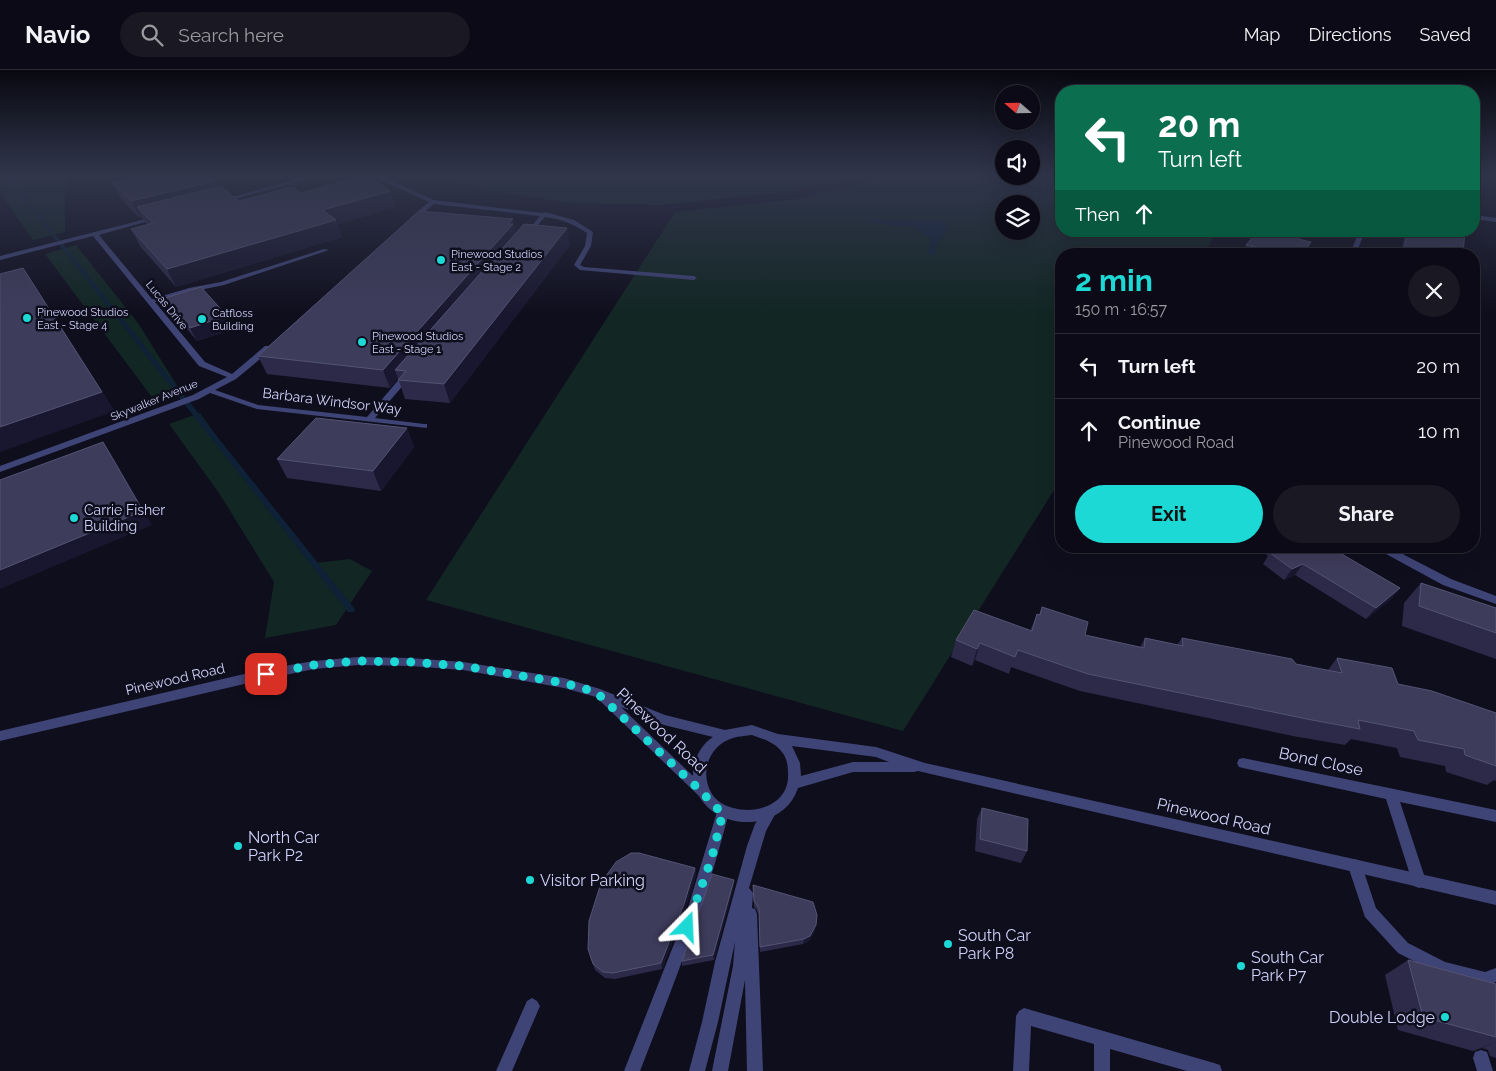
<!DOCTYPE html>
<html lang="en">
<head>
<meta charset="utf-8">
<style>
  :root { --surface:#0b0a16; --page:#191823; --text:#f1f3f6; --muted:#9a9aa1; --line:#2b2b35; --accent:#1dd9d5 }
  body { margin:0; font-family:Raleway,sans-serif; background:var(--page); color:var(--text); height:100vh; display:flex; flex-direction:column; font-size:19px; white-space:nowrap }
  * { box-sizing:border-box; margin:0 }
  p { font-size:16px; color:var(--muted) }
  .icon { flex:none; width:28px; height:28px; fill:none; stroke:currentColor; stroke-width:2; stroke-linecap:round; stroke-linejoin:round }
  .map { position:relative; flex:1; overflow:hidden }
  .details { position:absolute; left:1055px; top:178px; width:425px; height:305px; display:flex; flex-direction:column; background:var(--surface); border-radius:20px; box-shadow:0 5px 20px #0002,0 0 0 1px var(--line) }
  .details>* { flex:none }
  .top-card { position:absolute; left:1055px; top:15px; width:425px; height:152px; border-radius:20px; box-shadow:0 5px 20px #0002,0 0 0 1px var(--line); background:#0b6e4f; color:#fff; overflow:hidden }
  .needle { width:32px; rotate:290deg }
  .tools { position:absolute; left:995px; top:15px; display:grid; gap:10px }
  .tools a { display:grid; place-items:center; width:45px; height:45px; border-radius:50%; background:var(--surface); box-shadow:0 5px 20px #0002,0 0 0 1px var(--line); font-size:25px }
  .pin { position:absolute; display:grid; place-items:center; width:42px; height:42px; color:#fff; margin:-21px; border-radius:10px; box-shadow:0 2px 8px #0006 }
  .me { position:absolute; width:55px; margin:-28px; rotate:21deg; stroke-linejoin:round; filter:drop-shadow(0 0 4px #0008) }
  .turn { display:flex; align-items:center; gap:18px; height:105px; padding:0 20px; font-size:22px }
  .turn .icon { width:65px; height:65px; stroke-width:2.5 }
  .turn b { display:block; font-size:35px; line-height:42px }
  .then { display:flex; align-items:center; height:48px; padding:0 20px; background:#0003; gap:10px; font-size:19px }
  .round { display:grid; place-items:center; flex:none; width:52px; height:52px; border-radius:26px; background:var(--page) }
  .headline { display:flex; align-items:center; justify-content:space-between; height:85px; padding:0 20px }
  h1 { font-size:30px; font-weight:700; line-height:38px; color:var(--accent) }
  .primary-button { display:flex; gap:10px; margin-top:auto; padding:10px 20px }
  .primary-button a { flex:1; height:58px; border-radius:30px; background:var(--accent); color:#111; font-size:20px; font-weight:700; line-height:58px; text-align:center }
  .primary-button a+a { background:var(--page); color:var(--text) }
  ul { padding:0; list-style:none }
  li { display:flex; align-items:center; gap:15px; height:65px; padding:0 20px; border-top:1px solid var(--line) }
  li div { flex:1 }
  li b { display:block; font-size:19px }
  li em { font-style:normal }
  header { display:flex; align-items:center; gap:30px; box-sizing:border-box; height:70px; padding:0 25px; background:var(--surface); border-bottom:1px solid var(--line) }
  header strong { font-size:24px }
  nav { display:flex; gap:28px; margin-inline-start:auto; font-size:18px }
  .search { width:350px; height:45px; background:var(--page); display:flex; align-items:center; gap:12px; box-sizing:border-box; padding:0 18px; border-radius:28px; color:var(--muted); font-size:19px }
  .map>svg:first-child { display:block }
</style>
</head>
<body>
<header>
<strong>Navio</strong>
<div class="search"><svg class="icon" aria-label="search" viewBox="0 0 24 24"><circle cx="10" cy="10" r="6"/><path d="M15 15l6 6"/></svg>Search here</div>
<nav><a>Map</a><a>Directions</a><a>Saved</a></nav>
</header>
<div class="map">
<svg width="1496" height="1001" viewBox="0 0 1496 1001">
  <rect width="100%" height="100%" fill="#0f0e1d"/>
  <path fill="#122623" fill-rule="evenodd" d="M0,105H83L69,107L65,126V162L33,170L0,123Z
    M432,105H870L793,121L662,135L573,133L485,120Z
    M888,105H1061V161H1218L1203,184H1061V409L903,661L426,530L675,142L797,129ZM1004,134H1031V161H1004Z
    M76,175L138,253L178,317L154,330L45,184Z
    M200,343L274,445L315,493L350,489L372,501L336,555L265,568L274,512L219,423L169,354Z"/>
  <path fill="#0f2136" d="M871,150L943,151L948,158L936,175L934,186L928,184L931,169L915,158L864,151Z"/>
  <g fill="none" stroke-linecap="round" stroke-linejoin="round">
    <path fill="#0f2136" fill-rule="evenodd" d="M4,105H8L354,538L355,540L354,542H348Z"/>
    <path fill="#3f4476" fill-rule="evenodd" d="M313,105H323L224,132L221,130Z
      M370,105H378L434,130L542,143L545,142L574,150L593,162L591,176L580,195L584,197L694,206L697,208L694,210L580,200L574,195L585,176L587,163C573,154 562,149 545,147L527,167L524,165L540,146L434,134L413,151H409V149L429,132Z
      M154,147L159,148L99,165L152,229L189,218L221,212L324,179L329,180L224,215L190,222L155,232L205,292L232,304L265,276H271V280L236,309L215,320L258,335L367,347L406,301H412V305L375,348L424,354H427V358L257,339L210,323L199,329L0,402V396L193,325L227,307L199,296L93,166L0,190V186Z
      M771,735L776,737L777,741L766,761L749,818L753,823L752,838L755,839L757,844L763,1001H747L745,910L728,1001H712L733,896L735,872L718,952L705,1001H689L702,952L715,892L747,776L755,754L766,737Z
      M723,736L728,738L729,742C707,831 673,916 640,1001H624L687,841L717,742L718,738Z
      M532,928L537,931L540,936L512,1001H496L527,931Z
      M1024,938L1214,993L1220,995L1222,1001H1187L1110,979V1001H1094V974L1031,956L1029,1001H1013L1016,946L1019,941Z
      M1481,980L1487,982L1493,1001H1477L1473,988L1475,982Z"/>
    <path fill="#3f4476" fill-rule="evenodd" d="M1474,145L1496,148V152L1474,149Z
      M1359,161H1365L1356,184H1350Z
      M1373,476H1387L1451,509L1496,526V534L1443,515L1375,478Z
      M1243,688L1496,740V752L1400,732L1426,811L1424,816L1419,818L1414,816L1412,811L1386,729L1243,698L1239,697L1237,693L1239,689Z
      M1355,789L1360,791L1362,796L1376,838L1408,873L1445,892L1485,902L1496,898V912L1485,916L1443,906L1398,883L1365,847L1348,796L1350,791Z"/>
    <path fill="#3f4476" fill-rule="evenodd" d="M358,587L410,588L463,592L564,608L600,619L665,645L725,660L752,655L778,664L876,677L925,693L1496,821V835L918,701L914,702H853L798,718C784,761 720,763 699,726L596,627L564,618L463,600L410,596L358,595L314,599L266,609L0,671V661L266,599L314,591ZM621,637L664,655L713,667C701,674 692,692 693,706ZM752,665C763,669 774,672 782,682C787,688 788,696 788,703C790,733 758,745 733,738C725,736 716,731 712,724C699,703 709,675 733,668C739,666 746,666 752,665ZM792,676L876,687L889,692H853L801,706L800,693Z"/>
  </g>
  <path fill="#2c2a48" d="M112,113L217,117L239,131L301,123L390,121L395,137L338,154L342,167L176,217L140,176L131,159L147,155L142,147L140,148L121,129Z
    M513,149L516,164L570,175L450,333L405,329L398,308L390,318L267,304L258,286Z
    M1248,161H1307L1300,169L1307,181L1304,184H1245L1242,183L1246,175L1253,167L1246,165Z
    M1408,161L1463,184H1400L1404,169Z
    M165,228L233,259L197,271L171,240Z
    M407,358L414,377L381,421L287,408L277,389Z
    M1256,476H1328L1400,518L1391,529L1366,549L1295,505L1284,510L1263,494L1268,486Z
    M1421,513L1496,538V589L1402,556L1404,533Z
    M1042,537L1085,565L1140,577L1145,568L1177,575L1182,568L1296,594L1328,600L1337,588L1398,614L1496,643V711L1494,710L1487,715L1446,702L1445,696L1400,687L1397,678L1351,669L1345,675L1293,666L1080,621L1011,597L1009,604L975,590L972,596L951,587L956,570L1030,561L1037,544L1039,545Z
    M982,738L1027,781L1021,793L975,781L977,749Z
    M695,798L696,805L685,840L662,899L615,909L605,908L595,900L588,879Z
    M734,815L714,890L682,896V891Z
    M753,815L815,861L809,871L803,874L760,882L759,844L754,837Z
    M1408,890L1496,914V988L1490,986L1488,980L1482,978L1473,981L1398,960L1385,905Z"/>
  <path fill="#19172f" d="M215,111L222,127L137,137L142,147L140,148L131,131Z
    M390,121L395,137L338,154L342,167L176,217L167,199L323,140Z
    M513,149L516,165L395,300L398,308L390,318L383,300Z
    M567,158L570,175L450,333L444,314Z
    M1304,161H1307L1294,177L1298,169Z
    M34,216L115,341L0,382V357Z
    M227,246L233,259L197,271L190,258Z
    M407,358L414,377L381,421L373,401Z
    M103,372L112,385L152,455L0,519V500Z
    M1303,494L1295,505L1284,510L1292,499Z
    M1400,518L1391,529L1366,549L1376,538Z
    M980,573L975,590L972,596L977,579Z
    M695,798L696,805L685,840L662,899L661,893Z
    M734,810V815L714,890L713,885Z
    M816,855L815,861L809,871L803,874L804,869Z
    M1496,972L1482,978L1473,981Z"/>
  <path fill="#3e3c5b" stroke="#555374" d="M143,105H208L215,111L131,131L112,113Z
    M366,105L390,121L323,140L336,150L167,199L131,159L153,153L137,137L221,116L239,131L292,117L301,123Z
    M419,141L513,149L508,154H513L383,300L258,286Z
    M524,154L567,158L444,314L398,310L406,301L395,300Z
    M1258,161H1304L1298,169L1311,172L1303,184H1261L1263,179L1246,175Z
    M1408,161H1465L1463,184H1403Z
    M23,198L102,322L0,357V204Z
    M201,217L227,246L190,258L165,228Z
    M316,348L407,358L373,401L277,389Z
    M103,372L143,441L0,500V410Z
    M1277,476H1328L1400,518L1376,538L1303,494L1292,499L1270,483L1280,478Z
    M1421,513L1496,538V563L1419,536Z
    M1042,537L1088,552L1085,565L1144,578L1145,568L1183,576L1182,568L1292,589L1296,594L1342,603L1337,588L1392,598L1398,614L1432,621L1496,643V696L1465,685L1464,679L1418,670L1414,661L1358,650L1360,659L1307,649L1088,604L1018,580L1015,587L980,573L977,579L956,570L974,540L1032,561L1037,544L1040,545Z
    M982,738L1028,749L1027,781L980,769Z
    M631,783H639L695,798L684,834L661,893L613,903L603,902L593,894L588,879L589,851L601,813L616,792Z
    M712,804L734,810L713,885L682,891Z
    M753,815L813,832L817,845L816,855L810,866L804,869L760,877L759,839L754,831Z
    M1408,890L1496,914V967L1423,947Z"/>
  <linearGradient id="sky" x2="0" y2="1"><stop stop-color="#080810"/><stop offset="0.43" stop-color="#31364c"/><stop offset="1" stop-color="#31364c" stop-opacity="0"/></linearGradient>
  <rect width="1496" height="245" fill="url(#sky)"/>
  <g fill="none" stroke-linecap="round" stroke-linejoin="round">
    <path stroke="#1dd9d5" stroke-width="9" stroke-dasharray="0 16.2" d="M266,604L314,595L358,591L410,592L463,596L564,613L596,622L703,723L715,737L723,742L712,787L687,857"/>
  </g>
  <g fill="#1dd9d5" stroke="#0f0e1d" stroke-width="2">
    <circle cx="441" cy="190" r="5"/>
    <circle cx="27" cy="248" r="5"/>
    <circle cx="202" cy="249" r="5"/>
    <circle cx="362" cy="272" r="5"/>
    <circle cx="74" cy="448" r="5"/>
    <circle cx="238" cy="776" r="5"/>
    <circle cx="530" cy="810" r="5"/>
    <circle cx="948" cy="874" r="5"/>
    <circle cx="1241" cy="896" r="5"/>
    <circle cx="1445" cy="947" r="5"/>
  </g>
  <g text-anchor="middle" stroke-width="5" stroke-linejoin="round" paint-order="stroke">
    <g font-size="11" fill="#d0d1f9" stroke="#0f0e1d" text-anchor="start">
      <text x="451" y="188">Pinewood Studios<tspan x="451" dy="13">East - Stage 2</tspan></text>
      <text x="37" y="246">Pinewood Studios<tspan x="37" dy="13">East - Stage 4</tspan></text>
      <text x="212" y="247">Catfloss<tspan x="212" dy="13">Building</tspan></text>
      <text x="372" y="270">Pinewood Studios<tspan x="372" dy="13">East - Stage 1</tspan></text>
    </g>
    <g font-size="11" fill="#d0d1f9" stroke="#0f0e1d">
      <text transform="translate(167 235) rotate(51)" y="4">Lucas Drive</text>
      <text transform="translate(154 330) rotate(-22)" y="4">Skywalker Avenue</text>
    </g>
    <g font-size="14" fill="#d0d1f9" stroke="#0f0e1d">
      <text transform="translate(332 331) rotate(7)" y="5">Barbara Windsor Way</text>
      <text transform="translate(175 609) rotate(-13)" y="5">Pinewood Road</text>
    </g>
    <g font-size="14" fill="#d0d1f9" stroke="#0f0e1d" text-anchor="start">
      <text x="84" y="445">Carrie Fisher<tspan x="84" dy="16">Building</tspan></text>
    </g>
    <g font-size="16" fill="#d0d1f9" stroke="#0f0e1d">
      <text transform="translate(662 660) rotate(43)" y="6">Pinewood Road</text>
      <text transform="translate(1321 691) rotate(12)" y="6">Bond Close</text>
      <text transform="translate(1214 746) rotate(13)" y="6">Pinewood Road</text>
    </g>
    <g font-size="16" fill="#d0d1f9" stroke="#0f0e1d" text-anchor="start">
      <text x="248" y="773">North Car<tspan x="248" dy="18">Park P2</tspan></text>
      <text x="540" y="816">Visitor Parking</text>
      <text x="958" y="871">South Car<tspan x="958" dy="18">Park P8</tspan></text>
      <text x="1251" y="893">South Car<tspan x="1251" dy="18">Park P7</tspan></text>
      <text x="1435" y="953" text-anchor="end">Double Lodge</text>
    </g>
  </g>
</svg>
<div class="tools">
<a><svg class="needle" viewBox="-14 -14 28 28"><path d="M0-13l5 13h-10z" fill="#e53935"/><path d="M0 13l5-13h-10z" fill="#9a9aa1"/></svg></a>
<a><svg class="icon" aria-label="sound" viewBox="0 0 24 24"><path d="M4 9h4l5-4v14l-5-4H4zM17 9q2 3 0 6"/></svg></a>
<a><svg class="icon" aria-label="layers" viewBox="0 0 24 24"><path d="M12 4l9 5-9 5-9-5zM3 14l9 5 9-5"/></svg></a>
</div>
<div class="pin" style="left:266px;top:604px;background:#d93025"><svg class="icon" aria-label="arrive" viewBox="0 0 24 24"><path d="M6 21V4h12l-3 4 3 4H6"/></svg></div>
<svg class="me" style="left:687px;top:857px" viewBox="-20 -20 40 40"><path d="M0-17L14 15 0 8-14 15z" fill="#1dd9d5" stroke="#fff" stroke-width="4"/></svg>
<div class="top-card">
<div class="turn"><svg class="icon" aria-label="left" viewBox="0 0 24 24"><path d="M17 20v-9H6M10 6l-5 5 5 5"/></svg><div><b>20 m</b>Turn left</div></div>
<div class="then">Then<svg class="icon" aria-label="ahead" viewBox="0 0 24 24"><path d="M12 20V5M6 11l6-6 6 6"/></svg></div>
</div>
<section class="details">
<div class="headline"><div><h1>2 min</h1><p>150 m · 16:57</p></div><a class="round"><svg class="icon" aria-label="close" viewBox="0 0 24 24"><path d="M6 6l12 12M18 6L6 18"/></svg></a></div>
<ul>
<li><svg class="icon" aria-label="left" viewBox="0 0 24 24"><path d="M17 20v-9H6M10 6l-5 5 5 5"/></svg><div><b>Turn left</b></div><em>20 m</em></li>
<li><svg class="icon" aria-label="ahead" viewBox="0 0 24 24"><path d="M12 20V5M6 11l6-6 6 6"/></svg><div><b>Continue</b><p>Pinewood Road</p></div><em>10 m</em></li>
</ul>
<div class="primary-button"><a>Exit</a><a>Share</a></div>
</section>
</div>
</body>
</html>
